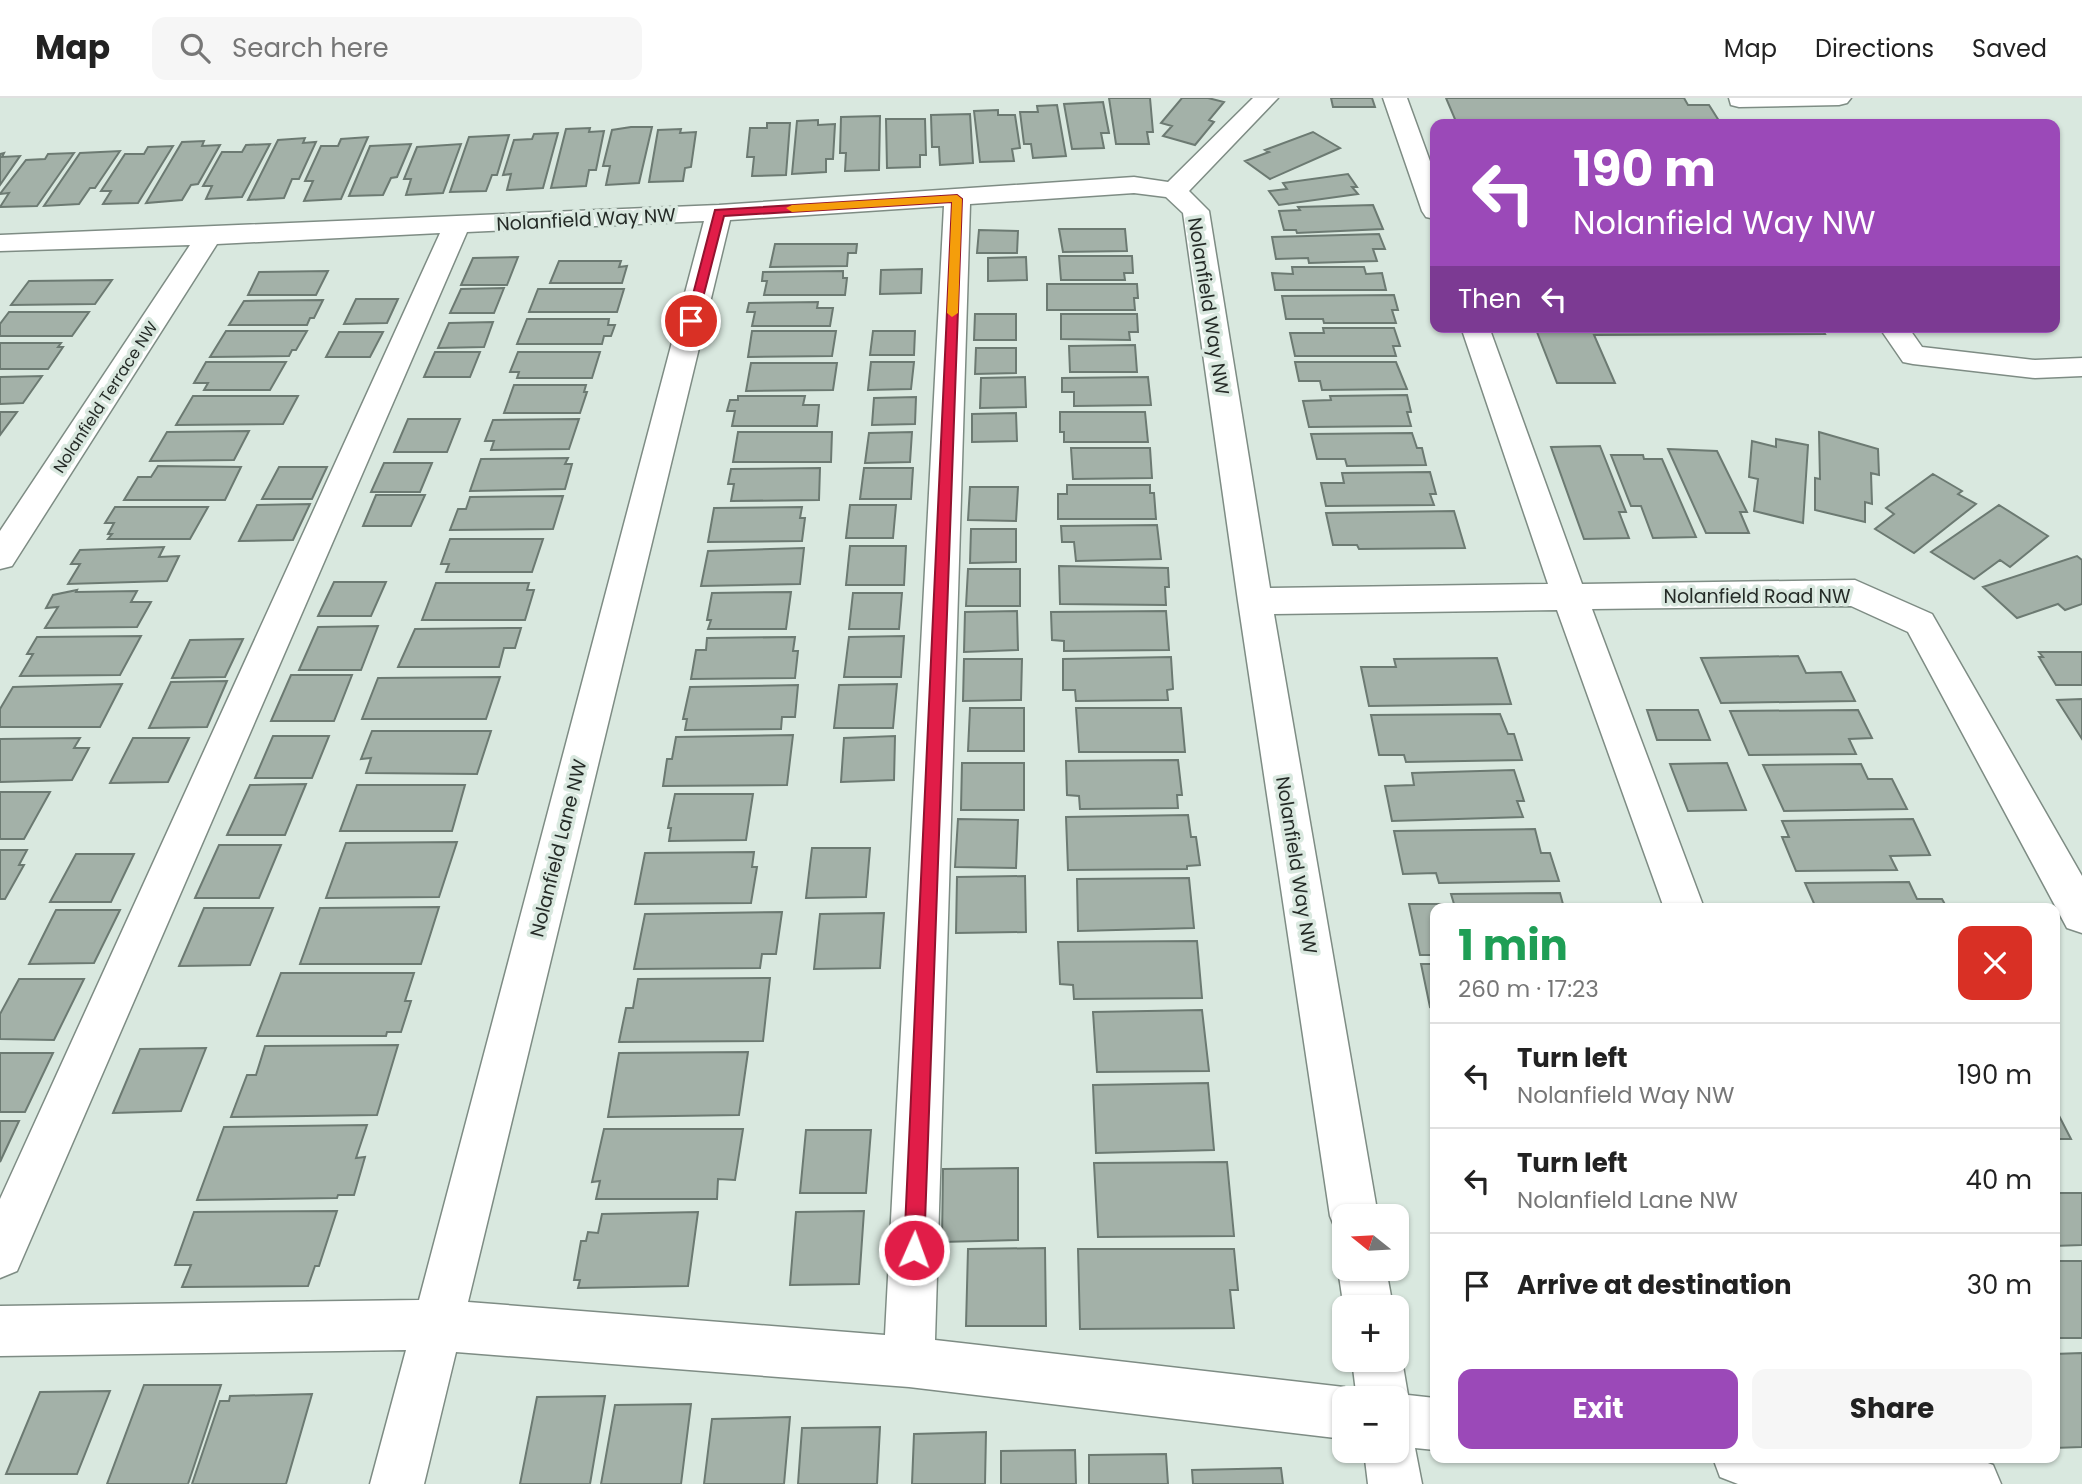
<!DOCTYPE html>
<html lang="en">
<head>
<meta charset="utf-8">
<style>
  :root { --surface:#fff; --page:#f6f6f6; --text:#222; --muted:#767676; --line:#e0e0e0; --accent:#9b49b8 }
  body { margin:0; font-family:Poppins,sans-serif; background:var(--page); color:var(--text); height:100vh; display:flex; flex-direction:column; font-size:26px; white-space:nowrap }
  * { box-sizing:border-box; margin:0 }
  p { font-size:23px; color:var(--muted) }
  .icon { flex:none; width:38px; height:38px; fill:none; stroke:currentColor; stroke-width:2; stroke-linecap:round; stroke-linejoin:round }
  .map { position:relative; flex:1; overflow:hidden }
  .panel { position:absolute; left:1430px; top:805px; width:630px; height:560px; display:flex; flex-direction:column; background:var(--surface); border-radius:14px; box-shadow:0 2px 5px #0004 }
  .panel>* { flex:none }
  .guide { position:absolute; left:1430px; top:21px; width:630px; height:214px; border-radius:14px; box-shadow:0 2px 5px #0004; background:#9b49b8; color:#fff; overflow:hidden }
  .needle { width:46px; rotate:288deg }
  .fabs { position:absolute; left:1332px; top:1106px; display:grid; gap:14px }
  .fabs a { display:grid; place-items:center; width:77px; height:77px; border-radius:14px; background:var(--surface); box-shadow:0 2px 5px #0004; font-size:35px }
  .pin { position:absolute; display:grid; place-items:center; width:60px; height:60px; color:#fff; margin:-30px; border:4px solid #fff; border-radius:50%; box-shadow:0 2px 7px #0007 }
  .me { position:absolute; width:77px; margin:-38px; rotate:2deg; stroke-linejoin:round; filter:drop-shadow(0 0 5px #0008) }
  .turn { display:flex; align-items:center; gap:24px; height:147px; padding:0 28px; font-size:32px }
  .turn .icon { width:91px; height:91px; stroke-width:2.5 }
  .turn b { display:block; font-size:49px; line-height:60px }
  .then { display:flex; align-items:center; height:66px; padding:0 28px; background:#0003; gap:14px; font-size:26px }
  .round { display:grid; place-items:center; flex:none; width:74px; height:74px; border-radius:14px; background:var(--page) }
  .headline { display:flex; align-items:center; justify-content:space-between; height:119px; padding:0 28px }
  h1 { font-size:42px; font-weight:700; line-height:52px; color:#1e9e55 }
  .primary-button { display:flex; gap:14px; margin-top:auto; padding:14px 28px }
  .primary-button a { flex:1; height:80px; border-radius:14px; background:var(--accent); color:#fff; font-size:28px; font-weight:700; line-height:80px; text-align:center }
  .primary-button a+a { background:var(--page); color:var(--text) }
  ul { padding:0; list-style:none }
  li { display:flex; align-items:center; gap:21px; height:105px; padding:0 28px; border-top:2px solid var(--line) }
  li div { flex:1 }
  li b { display:block; font-size:26px }
  li em { font-style:normal }
  header { display:flex; align-items:center; gap:42px; box-sizing:border-box; height:98px; padding:0 35px; background:var(--surface); border-bottom:2px solid var(--line) }
  header strong { font-size:33px }
  nav { display:flex; gap:38px; margin-inline-start:auto; font-size:24px }
  .search { width:490px; height:63px; background:var(--page); display:flex; align-items:center; gap:18px; box-sizing:border-box; padding:0 24px; border-radius:14px; color:var(--muted); font-size:26px }
  .map>svg:first-child { display:block }
</style>
</head>
<body>
<header>
<strong>Map</strong>
<div class="search"><svg class="icon" aria-label="search" viewBox="0 0 24 24"><circle cx="10" cy="10" r="6"/><path d="M15 15l6 6"/></svg>Search here</div>
<nav><a>Map</a><a>Directions</a><a>Saved</a></nav>
</header>
<div class="map">
<svg width="2082" height="1386" viewBox="0 0 2082 1386">
  <rect width="100%" height="100%" fill="#d9e8df"/>
  <path fill="#a3b1a8" stroke="#6c7a72" stroke-width="2" d="M1109,0H1150L1153,34H1147L1149,46H1116Z
    M1182,0H1208L1224,4L1209,22L1214,24L1195,47L1163,38L1172,28L1161,25Z
    M1331,0H1372L1375,9H1333Z
    M1446,0H1684L1688,7H1709L1721,26H1457Z
    M1103,4L1109,35H1101L1104,50L1072,51L1064,6Z
    M1057,7L1066,58L1033,60L1031,46H1024L1020,14H1038L1037,8Z
    M998,12V17H1015L1020,50L1012,51L1014,63L980,64L974,13Z
    M970,16L973,65L940,67L939,49H932L931,17Z
    M880,18L879,72L845,73L846,55H840L841,19Z
    M886,21H925L926,57H920V69L887,70Z
    M818,22V27L835,26L833,61H826V74L792,76L797,23Z
    M767,25H790L786,77L752,78L754,59H747L750,30H767Z
    M631,29H652L639,85L606,87L610,68H603L612,32Z
    M590,30L589,34L604,33L596,72H589L586,88L551,90L566,31Z
    M681,31L680,35L696,34L691,69L685,70L683,83L649,84L658,32Z
    M1313,34L1340,50L1270,81L1245,63L1269,54L1265,52Z
    M558,35L543,90L507,92L511,76L503,77L514,42L532,41L534,36Z
    M509,37L497,77H492L486,93L450,94L469,39Z
    M368,39L341,101L304,103L313,83H305L321,48H338L341,41Z
    M305,40L303,45L316,44L299,81H292L284,100L248,102L278,42Z
    M204,43L202,48L220,47L198,86L191,87L182,102L146,105L182,44Z
    M270,46L242,99L206,101L212,88H203L222,54H242L246,47Z
    M411,46L397,79L391,80L383,97L349,98L370,48Z
    M461,46L443,95L406,97L411,81H404L417,49Z
    M173,48L138,105L103,106L111,93H101L125,56H144L148,49Z
    M120,53L95,90H90L79,106L44,108L80,55Z
    M4,55L2,59L20,58L0,87V56Z
    M74,55L37,108L0,109L9,95L0,96L26,62L45,61L48,56Z
    M1348,76L1357,89H1352L1358,96L1279,107L1269,93L1287,91L1283,85Z
    M1373,107L1383,131L1297,135L1296,132H1284L1279,113L1300,112L1298,109Z
    M1059,131H1125L1127,153L1063,154Z
    M979,132L1018,133L1017,155H977Z
    M1379,136L1385,151H1373L1377,163L1309,165L1308,160L1276,161L1272,139Z
    M775,146H857L856,155H848L847,168L770,169Z
    M1059,158H1132L1133,175H1124L1125,182H1061Z
    M518,159L507,187H461L473,160Z
    M1026,159L1027,182L988,183V160Z
    M559,163H621L619,169L627,168L622,185H550Z
    M1292,169H1364L1366,176L1382,175L1386,192H1275L1272,175L1293,176Z
    M922,171L921,195L880,196L881,172Z
    M328,173L316,197H248L259,174Z
    M843,173V180H847L845,197H764L767,183H762L763,174Z
    M112,182L95,206L11,207L29,183Z
    M1047,186H1137L1138,200H1134L1135,212H1047Z
    M504,190L494,215H450L461,191Z
    M538,191H624L617,214H529Z
    M1394,197L1398,212H1392L1396,225H1324L1323,221H1286L1282,198Z
    M356,201H398L387,225L344,226Z
    M323,202L314,220H310L307,227H229L244,203Z
    M818,204L817,210H833L830,228H752L755,214H747L749,205Z
    M9,214H89L72,238H0V226Z
    M975,216H1016V242H974Z
    M1061,216H1137L1138,234H1129L1130,242L1061,241Z
    M527,221H609L608,227H615L611,238H604L602,246H517Z
    M493,224L484,249L438,250L449,225Z
    M1535,229H1821L1825,236L1594,237L1615,285H1557Z
    M1323,230H1394L1400,248H1393L1396,258H1295L1290,235H1324Z
    M226,233H307L296,252H292L289,258L210,259Z
    M752,233H836L832,258L748,259Z
    M873,233H915L914,257H870Z
    M339,234H383L370,259H326Z
    M0,245H61L58,249H63L48,271H0Z
    M1135,247L1137,274H1070L1069,248Z
    M976,250H1016V275L975,276Z
    M435,254H480L470,279H424Z
    M518,254H600L592,280H517L519,274H510Z
    M206,264H286L270,292H204L208,285H194Z
    M871,264H914L911,291L868,292Z
    M1295,264H1396L1407,291L1322,292L1320,283H1299Z
    M751,265H837L833,292L746,293Z
    M42,278L23,305L0,306V279Z
    M1025,279L1026,309L980,310L981,280Z
    M1148,279L1151,307L1074,308V294H1062V280Z
    M514,287H586L584,294H587L580,315H504Z
    M1407,297L1411,314H1407L1411,328L1309,329L1303,303L1331,302L1330,298Z
    M193,298H298L283,326L176,327Z
    M738,298H805L803,307H819L817,328H732L735,313H727L730,302H738Z
    M916,299L915,326L872,327L874,300Z
    M0,314H17L0,337Z
    M1060,314H1145L1148,344H1064V334H1060Z
    M1016,315L1017,343L972,344V316Z
    M408,321H460L447,354H394Z
    M579,321L569,351L491,352L494,343H485L493,322Z
    M249,333L234,362L150,363L167,334Z
    M738,334H832L831,364H733Z
    M912,334L910,364L865,365L869,335Z
    M1819,334L1878,351L1879,377L1871,375L1872,406L1865,404V424L1815,412V380L1820,381Z
    M1412,335L1417,350H1422L1426,367L1347,368L1345,361H1317L1311,336Z
    M1776,341L1808,347L1803,425L1754,413L1758,381L1749,379L1752,343L1776,349Z
    M1600,348L1626,414H1619L1629,440L1584,441L1551,349Z
    M1071,350H1150L1152,380L1073,381Z
    M1668,351L1717,353L1747,414H1740L1749,435H1706Z
    M1611,357H1643L1644,361H1662L1696,439L1653,440L1641,408H1631Z
    M568,360L565,366H572L565,391L470,393L481,361Z
    M384,365H432L420,394H371Z
    M158,368L241,369L225,402H124L138,379H151Z
    M279,369H327L312,401H262Z
    M820,370L819,402L731,403L734,386H728L731,371Z
    M864,370H913L911,401H860Z
    M1430,374L1436,396H1430L1434,407L1326,408L1321,385H1344L1342,375Z
    M1933,376L1962,393L1958,396L1976,406L1914,455L1875,431L1894,416L1886,410Z
    M1067,387H1150V395H1154L1156,421H1058V396H1067Z
    M970,389H1018L1016,423L968,422Z
    M376,397H425L411,428H363Z
    M563,398L553,431L450,432L458,411H466L470,399Z
    M310,406L293,442L239,443L257,407Z
    M850,407H896L893,440H846Z
    M1999,407L2048,438L2010,469L2000,462L1974,481L1931,454Z
    M115,409H208L190,441H108L112,436H108L114,425H105Z
    M802,409L800,420H805L802,443L708,444L714,410Z
    M1454,413L1465,450L1359,451L1357,447H1333L1326,415Z
    M1157,427L1161,461L1076,463L1074,444H1062L1061,428Z
    M971,431H1016V464L970,465Z
    M450,441H543L532,474H446L449,466H441Z
    M850,448H906L904,487H846Z
    M164,449L159,459L179,458L167,483L68,486L80,466H71L80,452Z
    M804,450L800,486L701,488L708,453Z
    M2077,458L2082,462V506L2065,512L2058,506L2017,520L1983,489Z
    M1059,468L1168,470L1169,489H1165L1166,507L1060,506Z
    M968,471H1020V508H966Z
    M334,484H386L371,518H318Z
    M436,485H529L527,492H534L525,522H422Z
    M77,492L76,494L137,493L131,504H151L137,529L45,530L58,509L46,510L53,497Z
    M791,494L786,531H708L711,522H707L712,495Z
    M853,495H902L899,531H849Z
    M1017,513L1018,552L964,554L965,514Z
    M1166,513L1169,552L1064,553V543L1052,542L1051,514Z
    M378,528L361,572H299L318,529Z
    M521,530L515,550H504L499,569H398L415,531Z
    M141,538L120,577L20,578L33,556H27L37,539Z
    M904,538L901,579H844L849,539Z
    M795,539L793,553H798L795,580L691,581L696,552H706L707,540Z
    M243,541L225,579L172,580L190,542Z
    M2039,554H2082V587H2056L2039,559H2043Z
    M1798,558L1806,575L1841,574L1855,603L1721,605L1701,560Z
    M1171,559L1173,591L1167,592L1168,602L1076,603L1075,592H1063V561Z
    M1497,560L1511,606L1369,608L1361,569H1396L1394,561Z
    M964,561H1022L1021,602L963,603Z
    M291,577H352L334,623H271Z
    M500,579L486,621H362L378,580Z
    M227,583L207,629L149,630L171,584Z
    M122,586L100,629H0V611L13,589Z
    M897,586L893,630H834L839,587Z
    M798,587L795,619H782L781,631L685,632L687,621H683L690,589Z
    M2082,601V641L2057,602Z
    M970,610H1024V653H968Z
    M1076,610H1181L1185,654H1079Z
    M1647,612H1698L1710,642H1657Z
    M1858,612L1872,640L1849,641L1856,656L1749,657L1730,613Z
    M1500,616L1508,636H1514L1522,662L1406,664L1404,657H1379L1371,617Z
    M372,633H491L477,676L366,675L371,660L361,661Z
    M793,637L787,687L663,688L667,661H672L676,639Z
    M273,638H329L312,680H255Z
    M895,638L894,682L841,684L844,640Z
    M80,640L74,650H89L72,682L0,684V641Z
    M133,640H189L168,684L110,685Z
    M1178,662L1182,697H1177L1178,710L1080,711L1079,698L1067,697L1066,663Z
    M962,665H1024V712H961Z
    M1727,665L1746,712L1688,713L1670,666Z
    M1861,666L1868,681H1892L1907,711L1784,713L1763,667Z
    M1514,672L1524,703H1517L1523,719L1392,723L1385,688L1414,687L1412,675Z
    M306,686L285,737H227L250,687Z
    M357,687H465L452,733H340Z
    M0,694H50L24,741H0Z
    M675,696H753L746,742L669,743L671,730H668Z
    M1188,717L1191,739H1196L1200,767L1187,768V771L1068,772L1066,719Z
    M958,721L1018,722L1016,770L955,769Z
    M1913,721L1930,757L1890,758L1897,772L1796,773L1782,739H1789L1782,723Z
    M1535,731L1541,755H1550L1559,783L1439,785L1436,775L1403,776L1394,733Z
    M457,744L439,799L326,800L346,745Z
    M219,747H281L259,800H195Z
    M812,750H870L866,799L806,800Z
    M0,752H27L19,767H24L5,801H0Z
    M754,754L752,769H757L751,805L635,806L645,755Z
    M76,756H134L111,804H50Z
    M1025,778L1026,834L956,835L957,779Z
    M1189,780L1194,830L1078,833L1077,781Z
    M1909,784L1917,801H1942L1947,810H1816L1805,785Z
    M1560,795L1564,810H1435V857H1420L1409,806H1454L1451,796Z
    M439,809L421,866H300L320,810Z
    M204,810H273L250,867L179,868Z
    M56,812H120L94,865L29,866Z
    M782,814L776,856H762L760,870L634,871L645,816Z
    M884,815L880,870L814,871L820,816Z
    M1197,843L1202,900L1074,901L1073,887L1060,886L1058,844Z
    M1421,866H1435V908L1430,909Z
    M281,875H414L405,903H411L401,934H387L386,938H257Z
    M770,880L763,943L619,944L626,910H633L638,881Z
    M19,881H84L54,942L0,941V916Z
    M1202,912L1209,973L1097,974L1093,914Z
    M398,947L377,1017L231,1019L247,977H256L265,948Z
    M206,950L181,1013L113,1015L140,951Z
    M748,954L739,1017L608,1019L619,955Z
    M0,955H53L25,1014H0Z
    M1208,985L1214,1052L1096,1055L1093,987Z
    M2054,1008L2071,1041H2054Z
    M0,1023H19L0,1064Z
    M367,1027L356,1060L365,1059L354,1097H338L337,1100L197,1102L224,1029Z
    M604,1031H743L735,1082L718,1081L717,1101H596L600,1083L592,1084Z
    M806,1032H871L866,1095H800Z
    M1227,1064L1234,1138L1098,1139L1094,1065Z
    M1018,1070V1142L942,1144L943,1071Z
    M2055,1095H2082V1147L2054,1148Z
    M337,1113L319,1168H315L308,1188L182,1189L191,1167H175L194,1114Z
    M864,1113L859,1186L790,1187L796,1114Z
    M698,1114L688,1188L578,1190L580,1182H574L581,1143H586L588,1134L598,1135L602,1116Z
    M1045,1150L1046,1228H966L968,1151Z
    M1078,1151H1234L1238,1192H1230L1234,1230L1080,1231Z
    M2054,1163H2082V1240H2054Z
    M2082,1255V1349L2054,1350V1256Z
    M144,1287H221L188,1386H107Z
    M110,1293L77,1376H6L40,1294Z
    M312,1296L286,1386H192L220,1303H229L230,1298Z
    M605,1298L590,1386H520L537,1299Z
    M691,1306L681,1386H601L615,1307Z
    M790,1319L784,1386H704L712,1321Z
    M880,1329L877,1386H798L802,1330Z
    M986,1334L985,1386H912L914,1336Z
    M1075,1352L1076,1386H1001V1353Z
    M1166,1356L1168,1386H1089V1357Z
    M1281,1370L1283,1386H1193L1192,1372Z"/>
  <g fill="none" stroke-linecap="round" stroke-linejoin="round">
    <g stroke="#7e8c84" stroke-width="3">
      <path id="minor" d="M1253,0H1278L1189,93L1209,113L1270,490L1548,486L1461,229H1489L1582,486L1855,482L1932,516L2082,778V835L2067,830L1908,534L1851,508L1592,511L1704,810H1664L1557,512L1274,516L1378,1118H1344V1138L1337,1135L1330,1118L1238,503L1183,115L1166,99L1134,95L970,106L935,1242L1344,1289L1356,1294L1352,1262H1396V1248L1402,1262L1408,1297L1435,1300V1352L1415,1350L1422,1386H1368L1364,1353H1396V1300H1344V1341L909,1289L456,1254L424,1386H370L406,1252L0,1258V1208L419,1202L704,123L467,134L17,1173L0,1180V1101L440,135L217,146L12,468L0,471V433L190,147L0,153V137L719,107L1134,79L1168,84ZM944,108L885,1237L468,1204L730,122Z
        M1383,0H1407L1435,77V121L1426,119L1422,113Z
        M1729,0H1851L1847,5L1839,7L1739,9L1731,7Z
        M1879,229H1908L1922,249L2035,262L2082,260V278L2035,280L1913,266L1903,264Z
        M1344,1156V1171H1386L1393,1209L1344,1211L1338,1171Z
        M1713,1360H1975L1993,1367L2001,1386H1738L1720,1379Z"/>
    </g>
    <use href="#minor" fill="#fff" fill-rule="evenodd"/>
  </g>
  <path fill="#e11d48" stroke="#92132f" stroke-width="2" d="M957,97L962,101L924,1152L921,1159L914,1162L907,1159L904,1152L952,104L724,118L697,223L691,227L686,223L715,112Z"/>
  <path fill="#f59e0b" d="M957,97L962,101L958,215L952,219L947,215L952,104L792,114L786,110L792,107Z"/>
  <g text-anchor="middle" stroke-width="7" stroke-linejoin="round" paint-order="stroke">
    <g font-size="16" fill="#252b27" stroke="#d9e8df">
      <text transform="translate(105 299) rotate(-57)" y="6">Nolanfield Terrace NW</text>
    </g>
    <g font-size="19" fill="#252b27" stroke="#d9e8df">
      <text transform="translate(586 121) rotate(-3)" y="7">Nolanfield Way NW</text>
      <text transform="translate(1209 208) rotate(81)" y="7">Nolanfield Way NW</text>
      <text x="1757" y="505">Nolanfield Road NW</text>
      <text transform="translate(558 750) rotate(-76)" y="7">Nolanfield Lane NW</text>
      <text transform="translate(1297 767) rotate(81)" y="7">Nolanfield Way NW</text>
    </g>
  </g>
</svg>
<div class="fabs">
<a><svg class="needle" viewBox="-14 -14 28 28"><path d="M0-13l5 13h-10z" fill="#e53935"/><path d="M0 13l5-13h-10z" fill="#767676"/></svg></a>
<a>+</a>
<a>−</a>
</div>
<div class="pin" style="left:691px;top:223px;background:#d93025"><svg class="icon" aria-label="arrive" viewBox="0 0 24 24"><path d="M6 21V4h12l-3 4 3 4H6"/></svg></div>
<svg class="me" style="left:914px;top:1152px" viewBox="-20 -20 40 40"><circle r="17" fill="#e11d48" stroke="#fff" stroke-width="3"/><path d="M0-11L8 9 0 5-8 9z" fill="#fff"/></svg>
<div class="guide">
<div class="turn"><svg class="icon" aria-label="left" viewBox="0 0 24 24"><path d="M17 20v-9H6M10 6l-5 5 5 5"/></svg><div><b>190 m</b>Nolanfield Way NW</div></div>
<div class="then">Then<svg class="icon" aria-label="left" viewBox="0 0 24 24"><path d="M17 20v-9H6M10 6l-5 5 5 5"/></svg></div>
</div>
<section class="panel">
<div class="headline"><div><h1>1 min</h1><p>260 m · 17:23</p></div><a class="round" style="background:#d93025;color:#fff"><svg class="icon" aria-label="close" viewBox="0 0 24 24"><path d="M6 6l12 12M18 6L6 18"/></svg></a></div>
<ul>
<li><svg class="icon" aria-label="left" viewBox="0 0 24 24"><path d="M17 20v-9H6M10 6l-5 5 5 5"/></svg><div><b>Turn left</b><p>Nolanfield Way NW</p></div><em>190 m</em></li>
<li><svg class="icon" aria-label="left" viewBox="0 0 24 24"><path d="M17 20v-9H6M10 6l-5 5 5 5"/></svg><div><b>Turn left</b><p>Nolanfield Lane NW</p></div><em>40 m</em></li>
<li><svg class="icon" aria-label="arrive" viewBox="0 0 24 24"><path d="M6 21V4h12l-3 4 3 4H6"/></svg><div><b>Arrive at destination</b></div><em>30 m</em></li>
</ul>
<div class="primary-button"><a>Exit</a><a>Share</a></div>
</section>
</div>
</body>
</html>
